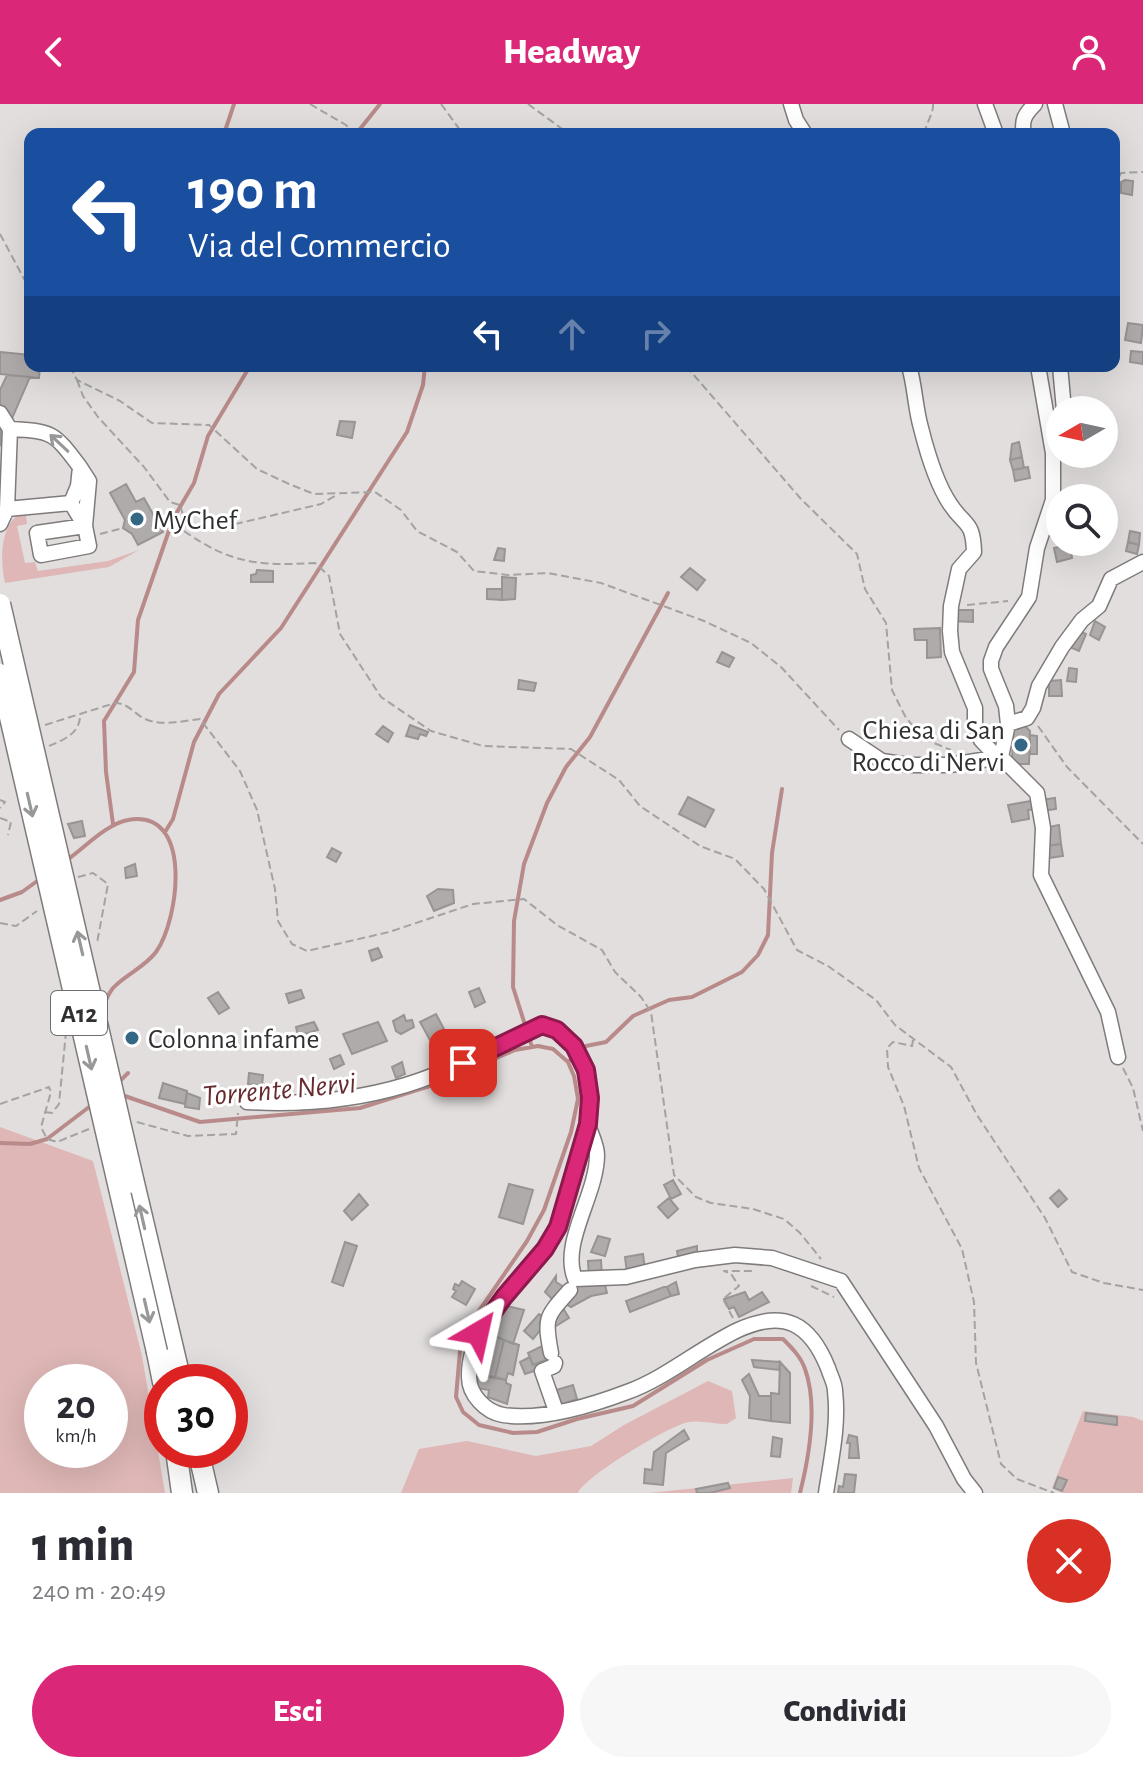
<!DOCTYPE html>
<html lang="it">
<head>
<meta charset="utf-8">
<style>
  :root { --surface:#fff; --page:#f7f7f7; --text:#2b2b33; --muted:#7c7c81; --accent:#db2777 }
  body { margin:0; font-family:"Alegreya Sans",sans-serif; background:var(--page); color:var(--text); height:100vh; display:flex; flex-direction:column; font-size:30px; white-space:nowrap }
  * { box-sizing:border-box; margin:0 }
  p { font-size:26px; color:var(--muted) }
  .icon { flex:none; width:44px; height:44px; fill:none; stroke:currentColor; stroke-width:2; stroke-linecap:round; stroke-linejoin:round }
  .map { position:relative; height:1389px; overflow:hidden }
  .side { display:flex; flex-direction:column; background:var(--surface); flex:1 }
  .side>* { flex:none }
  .hud { position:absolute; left:24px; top:24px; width:1096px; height:244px; border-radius:16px; box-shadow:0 8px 32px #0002; background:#1a4fa0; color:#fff; overflow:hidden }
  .needle { width:52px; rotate:261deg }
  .fabs { position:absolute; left:1046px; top:292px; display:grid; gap:16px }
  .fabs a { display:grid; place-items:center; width:72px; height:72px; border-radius:50%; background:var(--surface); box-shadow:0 8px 32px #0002; font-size:40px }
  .speed { position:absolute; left:24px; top:1260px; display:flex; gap:16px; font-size:40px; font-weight:700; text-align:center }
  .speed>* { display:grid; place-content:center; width:104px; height:104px; border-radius:50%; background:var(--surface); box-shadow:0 8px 32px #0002; line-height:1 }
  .speed small { font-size:20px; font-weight:400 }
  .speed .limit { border:12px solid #d22; background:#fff; color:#111 }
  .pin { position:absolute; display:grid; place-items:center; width:68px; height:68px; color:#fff; margin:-34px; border-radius:16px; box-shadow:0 4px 12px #0006 }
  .me { position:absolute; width:88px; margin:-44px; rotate:36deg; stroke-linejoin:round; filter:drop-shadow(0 0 6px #0008) }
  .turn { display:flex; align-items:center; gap:28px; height:168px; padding:0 32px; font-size:36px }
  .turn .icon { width:104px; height:104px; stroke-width:2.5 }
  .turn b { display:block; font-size:56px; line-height:68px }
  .lanes { display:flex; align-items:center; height:76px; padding:0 32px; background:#0003; justify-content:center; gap:40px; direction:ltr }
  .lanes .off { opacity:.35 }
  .round { display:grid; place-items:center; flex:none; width:84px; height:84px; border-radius:42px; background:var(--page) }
  .headline { display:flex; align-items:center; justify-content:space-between; height:136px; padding:0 32px }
  h1 { font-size:48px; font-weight:800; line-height:60px }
  .button { display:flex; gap:16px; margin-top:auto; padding:16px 32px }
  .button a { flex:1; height:92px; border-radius:48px; background:var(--accent); color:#fff; font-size:32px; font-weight:800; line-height:92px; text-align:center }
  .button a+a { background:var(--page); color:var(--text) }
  header { display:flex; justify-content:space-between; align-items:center; height:104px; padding:0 32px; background:var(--accent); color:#fff; font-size:36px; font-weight:800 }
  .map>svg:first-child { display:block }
</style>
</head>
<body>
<header><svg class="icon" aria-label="back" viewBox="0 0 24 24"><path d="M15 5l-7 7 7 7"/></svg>Headway<svg class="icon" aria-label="person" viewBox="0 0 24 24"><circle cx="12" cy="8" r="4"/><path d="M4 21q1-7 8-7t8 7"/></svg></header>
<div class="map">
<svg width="1143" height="1389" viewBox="0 0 1143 1389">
  <rect width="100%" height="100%" fill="#e2dede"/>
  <path fill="#deb7b6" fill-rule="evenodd" d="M20,410H26L27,420L17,422L25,459L35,458L38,467L108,457L139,446L109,463L5,479C0,457 0,421 20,410Z
    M0,1023L93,1057L142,1252L165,1389H0ZM110,1278V1346H42V1278Z
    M708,1277L732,1287L736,1314L727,1320C715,1320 700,1316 689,1318C670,1321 584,1373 578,1389H401L419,1345L467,1337L536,1352L591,1342L624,1321Z
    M1083,1307L1133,1313L1143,1317V1389H1063L1052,1384Z
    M793,1374L791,1389H649Z"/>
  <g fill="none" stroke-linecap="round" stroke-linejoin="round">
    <path stroke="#b88b8a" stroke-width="4" d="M224,30L234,0
      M356,30L380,0
      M29,228H30
      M113,720L106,668L104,617L134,568L138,516L173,415L194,379L208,332L250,262
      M165,728L173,715L194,638L219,590L281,524L407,328L423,281L425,262
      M67,756C84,744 108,719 128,716C194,704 179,816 156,848C145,863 125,871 113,884C108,890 105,899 101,906
      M0,796L22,788L40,775
      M532,943L513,883L514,817L524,760L547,699L566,663L590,633L668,489
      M568,958L586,942L606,938L633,912L669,896L692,893L742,868L758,851L768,831L772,749L782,685
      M118,979L128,969
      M119,990L200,1018L360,1004L436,980L515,946L538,942L553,945L568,958L574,972L578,995L571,1028L544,1106L527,1137L479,1207L460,1247L456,1293L463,1308L479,1321L513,1329L537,1328L577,1315L633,1302L707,1256L754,1235H783C792,1244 801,1253 805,1265C818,1301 809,1353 800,1389
      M0,1039L30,1040L47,1035L93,1000"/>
  </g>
  <path fill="#afabab" stroke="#989494" stroke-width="2" d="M1125,76L1133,77L1132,91L1121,89V78Z
    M1128,219L1143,221L1141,239L1125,236Z
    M1131,247L1143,248V260L1130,258Z
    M0,248L30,251V262H40L39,274L0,270Z
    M7,271L30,273L0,342V286Z
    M340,317L355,318L352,334L337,331Z
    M1019,338L1022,353L1010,356L1012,340Z
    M1022,353L1024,364L1013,366L1010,356Z
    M1028,363L1030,374L1015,377L1013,366Z
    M126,380L136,398L144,394L163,428L138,441L132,430L123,424L125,416L110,389Z
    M1130,427L1140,429L1139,441L1128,438Z
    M1128,438L1139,441L1137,450L1126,447Z
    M1070,441L1072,454L1057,458L1054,444Z
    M498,444L505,445L504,457L494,456Z
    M690,464L705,476L697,486L681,473Z
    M257,466L273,467V478H251V471L256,470Z
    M502,473L516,474L515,495L502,496Z
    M487,485H502V496L487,495Z
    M953,506H973V518L953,517Z
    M1095,517L1105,523L1099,536L1090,531Z
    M940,524L941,553L927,554V536H915L914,525Z
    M1077,526L1086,530L1079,547L1065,541Z
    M722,548L734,554L729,563L717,558Z
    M1069,564L1077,565L1076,578L1067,577Z
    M519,576L536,579L534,587L518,585Z
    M1061,576L1062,592H1049V577Z
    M1023,620L1030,627L1029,660H1012L1013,629L1014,625Z
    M410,621L428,628L426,632L420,630L418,635L406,632Z
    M383,622L393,629L388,638L376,630Z
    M1030,631L1037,632V650H1030Z
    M688,693L714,706L705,723L679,710Z
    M1055,694L1056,705L1042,707L1041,696Z
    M1037,696L1039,705L1028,706L1029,715L1012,718L1008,701Z
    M82,717L85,732L74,734L68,720Z
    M1059,721L1061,740L1047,742L1044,724Z
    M1061,740L1063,752L1049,754L1047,742Z
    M332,744L341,749L336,758L327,753Z
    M135,760L137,772L126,774L125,764Z
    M438,785L453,786L454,799L434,807L427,792Z
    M378,844L382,853L372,857L369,847Z
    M479,884L485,898L475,903L469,888Z
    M301,886L304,894L289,899L286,890Z
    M218,888L229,904L219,910L208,894Z
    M436,910L445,927L430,936L420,918Z
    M404,911L406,917L412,916L414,923L401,930L396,927L393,917Z
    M314,918L318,926L298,932L296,923Z
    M378,918L387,937L352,950L343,930Z
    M459,932L463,941L453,945L449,935Z
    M340,951L344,960L334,965L330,955Z
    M402,958L405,970L396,974L392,963Z
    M249,969L263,971L262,982L248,980Z
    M163,979L187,987L185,1000L159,994Z
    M187,989L200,994L199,1005L185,1003Z
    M673,1076L681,1090L671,1095L664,1081Z
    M509,1080L533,1086L523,1120L499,1113Z
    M1059,1086L1067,1095L1058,1103L1050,1094Z
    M359,1090L368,1101L352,1116L344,1107Z
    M669,1094L678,1105L668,1114L658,1103Z
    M598,1132L610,1135L605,1152L591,1148Z
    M345,1138L357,1142L343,1182L332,1178Z
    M697,1142V1149L678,1153L677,1147Z
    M643,1150L645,1166L627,1169L625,1153Z
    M601,1156L602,1173H589L588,1157Z
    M556,1172V1178L564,1183L552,1195L545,1188Z
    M462,1177L475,1185L466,1201L452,1193L456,1187L453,1185L455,1180L459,1182Z
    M604,1177L607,1189L591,1192L571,1203L566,1200L575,1182Z
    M676,1178L679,1190L671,1192L667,1183Z
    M664,1183H667L671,1192L630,1208L626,1197Z
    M745,1188L749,1196L762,1188L769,1198L739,1213L734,1203L729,1205L724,1195Z
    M503,1201L524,1206L513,1240L488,1229Z
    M563,1204L569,1214L548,1227L559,1207Z
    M539,1210L546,1215L545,1220L533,1235L524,1227Z
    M488,1229L504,1236L495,1273L478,1271L485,1237L480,1236Z
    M504,1236L519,1241L513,1271L508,1269L506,1276L495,1273Z
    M542,1242L548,1255L533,1261L528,1249Z
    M530,1253L533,1261L538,1259L540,1265L525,1270L520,1258Z
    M752,1256L780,1258L779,1266L754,1263Z
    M780,1258L790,1269V1319L771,1317V1289L779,1290Z
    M749,1270L759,1292H771V1317L749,1314L750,1292L742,1276Z
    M478,1271L506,1276V1279L511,1281L507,1300L488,1293L489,1286L477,1284Z
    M573,1281L577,1295L555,1303L550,1288Z
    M1086,1309L1117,1313V1321L1085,1317Z
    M684,1326L689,1335L666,1349L663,1381L644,1379L645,1365L652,1366L654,1348Z
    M849,1331L857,1333L859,1354H849L850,1339H847Z
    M773,1333L782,1335L780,1353L771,1352Z
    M845,1370L856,1371L854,1389H838L839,1382L843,1383Z
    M1058,1373L1067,1376L1062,1387L1054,1384Z
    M728,1379L730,1384L710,1389H697L696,1385Z"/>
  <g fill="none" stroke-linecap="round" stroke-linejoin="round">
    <g stroke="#7f7b7b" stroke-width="17">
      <path id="minor" d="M791,0L796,16L805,30
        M985,0L996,30
        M1055,0L1063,30
        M1024,30C1021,16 1025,10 1035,0
        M909,262C915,282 915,303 921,324C927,348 936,379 950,400C965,423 973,416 974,448L959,465L951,502L950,527L952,548L975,604V621L981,636L997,653
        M1060,262L1064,306
        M0,309L10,325L7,405L0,420
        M71,399L85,422L89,377L80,363
        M7,405L71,399L78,382L80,363C54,328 52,327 10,325
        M85,422L89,442L41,451L37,429Z
        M1008,620L1027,614L1033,604L1039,582L1062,543L1082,516L1099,502L1111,475L1143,458
        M849,635L882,657L908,661H950L1001,653L1037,689L1043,724L1041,771L1108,908L1118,953
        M1001,653L1008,620L1006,602L991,565V557L996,543L1029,493L1037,444L1053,396V349L1038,262
        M247,998C299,1001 356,996 406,981C453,966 498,943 542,921C558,922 571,937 578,950C585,965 590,980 590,996C589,1029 563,1120 544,1146C515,1184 468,1221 469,1273C469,1291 486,1308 503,1311C542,1317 590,1302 627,1288C666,1274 700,1244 738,1226C784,1205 810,1219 828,1264C830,1271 835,1279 835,1287C839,1321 831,1356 826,1389
        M588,1021C591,1030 597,1041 597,1051C597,1091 560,1139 575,1175L626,1173L695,1156L735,1151L772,1154L841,1177L936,1322L964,1375L975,1389
        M551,1249C544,1213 546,1213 570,1186
        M555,1259L554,1262L542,1267L556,1307"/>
    </g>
    <g stroke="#7f7b7b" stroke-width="23">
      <path id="highway" d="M134,1079L181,1278
        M157,1248L163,1278
        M176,1346L182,1389
        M198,1346L208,1389"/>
    </g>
    <path stroke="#a5a2a2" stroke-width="2" stroke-dasharray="8 4" stroke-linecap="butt" d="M310,0L346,21L355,30
      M441,0L463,30
      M528,0L569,30
      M925,30C925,19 934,10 933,0
      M1114,83L1121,69L1143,68
      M0,130L30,186
      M70,262L77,276L120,297L152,319L209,321L257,365L289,380L314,390L375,388L401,406L417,427L457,448L474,467L508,471L548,469L601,479L704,517L751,539L781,563L839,626
      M686,262L801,395L857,450L865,485L886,519L892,586L905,612L922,634L951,646
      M77,276L83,292L98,313L144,363L170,398L180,401L186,421L184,427C231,460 260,462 315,459L329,472L340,530L381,593L431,627L483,642L571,645L619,676L640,702L700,742L735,755L764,785L797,846L828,862L876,896L895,921L951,963L977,1011L1045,1114L1072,1168L1104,1179L1143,1186
      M188,421L201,425L227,422L321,400L335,392
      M100,430L123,424
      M967,501L1008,497
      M45,621L115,599C127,599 133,608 143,614C160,623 181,617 200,615L240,667L257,706L275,785L278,817L292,840L307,847L389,828L473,800L524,795L557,821L602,846L615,868L641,893L651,908L674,1071L696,1093L711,1099L753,1105L784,1115L800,1129L821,1155
      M1038,622L1067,663L1143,740
      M49,642C63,636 79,630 80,613
      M0,696L5,698L0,704
      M0,714L11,718L8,731
      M78,773L93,769L108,780L97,839
      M0,819L16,822L37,807
      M913,936L912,942L893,938L887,944L888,963L904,1002L919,1064L962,1145L974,1198L976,1259L1001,1360L1017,1375L1054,1389
      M1123,964L1133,984L1143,1027
      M0,1000L49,983L51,988L41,1023L47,1035L57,1038L89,1025
      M45,1008L52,1009L59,1000L66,928
      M137,1018L188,1032L236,1030L238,1009
      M811,1182L834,1193
      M733,1214L723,1195L739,1182L731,1170L724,1167H753"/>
    <use href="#minor" stroke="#fff" stroke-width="14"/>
    <use href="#highway" stroke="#fff" stroke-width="20"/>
    <g stroke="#7f7b7b" stroke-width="23" stroke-linecap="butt">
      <path id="highway-bridge" d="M0,500L134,1079
        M0,570L157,1248"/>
    </g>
    <use href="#highway-bridge" stroke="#fff" stroke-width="20"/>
  </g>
  <defs><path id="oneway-shaft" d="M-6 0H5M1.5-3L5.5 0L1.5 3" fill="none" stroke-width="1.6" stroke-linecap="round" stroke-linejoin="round" transform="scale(2)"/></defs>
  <g stroke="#989898">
    <use href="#oneway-shaft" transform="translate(59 339) rotate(-137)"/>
    <use href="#oneway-shaft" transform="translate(30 701) rotate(77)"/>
    <use href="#oneway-shaft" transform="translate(80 839) rotate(-103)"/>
    <use href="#oneway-shaft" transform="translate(89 954) rotate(77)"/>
    <use href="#oneway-shaft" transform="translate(142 1113) rotate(-103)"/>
    <use href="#oneway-shaft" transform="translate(147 1207) rotate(77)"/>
  </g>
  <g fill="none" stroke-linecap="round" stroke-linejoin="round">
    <g stroke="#8e194d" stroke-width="20">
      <path id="route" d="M463,959L542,921L557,926L574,942L586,966L590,994L588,1020L558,1123L545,1145L504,1193L478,1229"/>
    </g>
    <use href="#route" stroke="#db2777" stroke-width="14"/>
  </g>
  <g fill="#346784" stroke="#fff" stroke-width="3">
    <circle cx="137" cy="415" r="8"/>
    <circle cx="1021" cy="641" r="8"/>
    <circle cx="132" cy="934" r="8"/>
  </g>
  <g text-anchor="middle" stroke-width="6" stroke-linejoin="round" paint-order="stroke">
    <rect fill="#fff" stroke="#6f6e6e" stroke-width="2" x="51" y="887" width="56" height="44" rx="6"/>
    <g font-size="26" font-weight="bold" fill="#313030">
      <text x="79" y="918">A12</text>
    </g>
    <g font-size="28" fill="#313030" stroke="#fff" text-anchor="start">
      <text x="153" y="425">MyChef</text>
      <text x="1005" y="635" text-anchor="end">Chiesa di San<tspan x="1005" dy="32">Rocco di Nervi</tspan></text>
      <text x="148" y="944">Colonna infame</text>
    </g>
    <g font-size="30" font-style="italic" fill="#672b2e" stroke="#fff">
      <text transform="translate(279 985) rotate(-5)" y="10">Torrente Nervi</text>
    </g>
  </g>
</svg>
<div class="fabs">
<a><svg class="needle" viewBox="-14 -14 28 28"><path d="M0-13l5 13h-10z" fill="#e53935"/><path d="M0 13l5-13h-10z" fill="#7c7c81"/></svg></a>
<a><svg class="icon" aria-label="search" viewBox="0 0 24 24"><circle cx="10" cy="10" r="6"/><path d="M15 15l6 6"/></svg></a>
</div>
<div class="speed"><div>20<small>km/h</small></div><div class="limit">30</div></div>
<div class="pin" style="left:463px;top:959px;background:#d93025"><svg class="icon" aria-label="arrive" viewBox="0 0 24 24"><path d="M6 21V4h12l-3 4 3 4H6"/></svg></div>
<svg class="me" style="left:478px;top:1229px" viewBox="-20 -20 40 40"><path d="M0-17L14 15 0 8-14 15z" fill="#db2777" stroke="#fff" stroke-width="4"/></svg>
<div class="hud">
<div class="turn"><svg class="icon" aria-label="left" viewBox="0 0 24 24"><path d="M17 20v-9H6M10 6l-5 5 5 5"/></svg><div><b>190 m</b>Via del Commercio</div></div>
<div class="lanes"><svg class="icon" aria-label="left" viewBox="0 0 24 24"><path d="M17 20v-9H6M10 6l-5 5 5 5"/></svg><svg class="icon off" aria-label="ahead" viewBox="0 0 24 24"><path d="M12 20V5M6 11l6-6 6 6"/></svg><svg class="icon off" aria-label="right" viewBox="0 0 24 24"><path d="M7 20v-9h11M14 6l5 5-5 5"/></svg></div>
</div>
</div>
<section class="side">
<div class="headline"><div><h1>1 min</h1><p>240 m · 20:49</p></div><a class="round" style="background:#d93025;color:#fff"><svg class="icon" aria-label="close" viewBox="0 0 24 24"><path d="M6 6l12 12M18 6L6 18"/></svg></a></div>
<div class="button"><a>Esci</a><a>Condividi</a></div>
</section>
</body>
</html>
